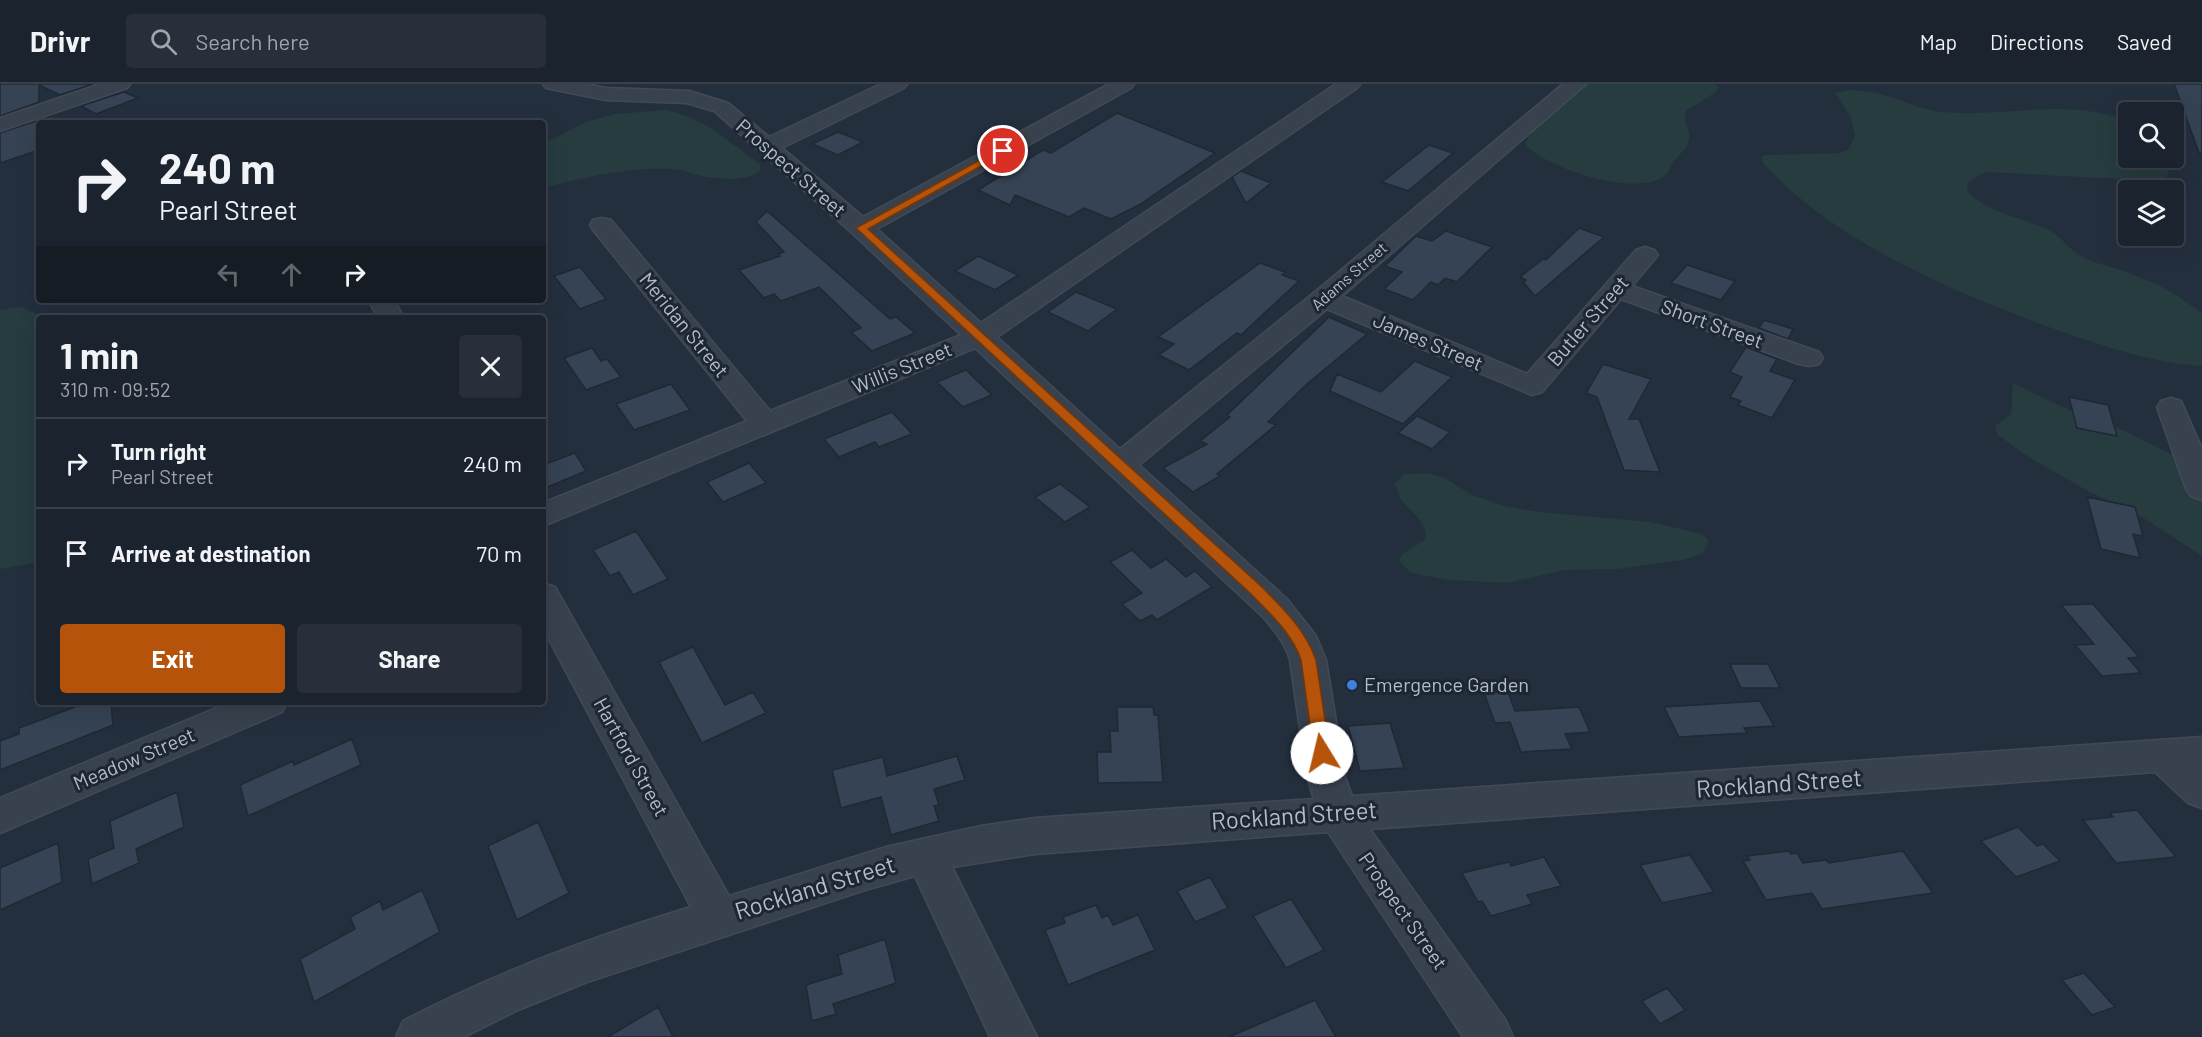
<!DOCTYPE html>
<html lang="en">
<head>
<meta charset="utf-8">
<style>
  :root { --surface:#1b232e; --page:#282f3a; --text:#f1f3f6; --muted:#a0a4aa; --line:#39404a; --accent:#b45309 }
  body { margin:0; font-family:Barlow,sans-serif; background:var(--page); color:var(--text); height:100vh; display:flex; flex-direction:column; font-size:22px; white-space:nowrap }
  * { box-sizing:border-box; margin:0 }
  p { font-size:20px; color:var(--muted) }
  .icon { flex:none; width:33px; height:33px; fill:none; stroke:currentColor; stroke-width:2; stroke-linecap:round; stroke-linejoin:round }
  .map { position:relative; flex:1; overflow:hidden }
  .drawer { position:absolute; left:36px; top:231px; width:510px; height:390px; display:flex; flex-direction:column; background:var(--surface); border-radius:6px; box-shadow:0 6px 24px #0002,0 0 0 2px var(--line) }
  .drawer>* { flex:none }
  .guide { position:absolute; left:36px; top:36px; width:510px; height:183px; border-radius:6px; box-shadow:0 6px 24px #0002,0 0 0 2px var(--line); background:#1b232e; color:var(--text); overflow:hidden }
  .controls { position:absolute; left:2118px; top:18px; display:grid; gap:12px }
  .controls a { display:grid; place-items:center; width:66px; height:66px; border-radius:6px; background:var(--surface); box-shadow:0 6px 24px #0002,0 0 0 2px var(--line); font-size:30px }
  .pin { position:absolute; display:grid; place-items:center; width:51px; height:51px; color:#fff; margin:-26px; border:3px solid #fff; border-radius:50%; box-shadow:0 2px 6px #0007 }
  .me { position:absolute; width:66px; margin:-33px; rotate:351deg; stroke-linejoin:round; filter:drop-shadow(0 0 4px #0008) }
  .turn { display:flex; align-items:center; gap:21px; height:126px; padding:0 24px; font-size:27px }
  .turn .icon { width:78px; height:78px; stroke-width:2.5 }
  .turn b { display:block; font-size:42px; line-height:51px }
  .lanes { display:flex; align-items:center; height:57px; padding:0 24px; background:#0003; justify-content:center; gap:30px; direction:ltr }
  .lanes .off { opacity:.35 }
  .round { display:grid; place-items:center; flex:none; width:63px; height:63px; border-radius:6px; background:var(--page) }
  .headline { display:flex; align-items:center; justify-content:space-between; height:102px; padding:0 24px }
  h1 { font-size:36px; font-weight:700; line-height:45px }
  .action { display:flex; gap:12px; margin-top:auto; padding:12px 24px }
  .action a { flex:1; height:69px; border-radius:6px; background:var(--accent); color:#fff; font-size:24px; font-weight:700; line-height:69px; text-align:center }
  .action a+a { background:var(--page); color:var(--text) }
  ul { padding:0; list-style:none }
  li { display:flex; align-items:center; gap:18px; height:90px; padding:0 24px; border-top:2px solid var(--line) }
  li div { flex:1 }
  li b { display:block; font-size:22px }
  li em { font-style:normal }
  header { display:flex; align-items:center; gap:36px; box-sizing:border-box; height:84px; padding:0 30px; background:var(--surface); border-bottom:2px solid var(--line) }
  header strong { font-size:28px }
  nav { display:flex; gap:33px; margin-inline-start:auto; font-size:21px }
  .search { width:420px; height:54px; background:var(--page); display:flex; align-items:center; gap:15px; box-sizing:border-box; padding:0 21px; border-radius:6px; color:var(--muted); font-size:22px }
  .map>svg:first-child { display:block }
</style>
</head>
<body>
<header>
<strong>Drivr</strong>
<div class="search"><svg class="icon" aria-label="search" viewBox="0 0 24 24"><circle cx="10" cy="10" r="6"/><path d="M15 15l6 6"/></svg>Search here</div>
<nav><a>Map</a><a>Directions</a><a>Saved</a></nav>
</header>
<div class="map">
<svg width="2202" height="953" viewBox="0 0 2202 953">
  <rect width="100%" height="100%" fill="#242f3e"/>
  <path fill="#263c3f" d="M1584,0H1714L1719,3L1716,8L1686,27C1683,37 1687,40 1689,49C1691,64 1679,69 1672,80C1670,83 1670,86 1668,88C1647,118 1541,84 1525,59L1541,34Z
    M1850,6C1860,7 1871,7 1881,10C1902,16 1921,26 1943,28C2004,34 2071,12 2128,38V74H2172L2167,93L2158,96H2143L1985,88L1968,98L1967,107C1988,130 2023,133 2050,147C2062,153 2068,165 2081,172C2096,181 2113,182 2129,189C2143,195 2158,200 2171,208C2182,214 2191,222 2202,229V282C2152,279 2104,262 2057,246C1956,209 1837,160 1763,79L1762,73L1765,71L1838,69L1848,66L1855,52L1851,34L1835,9Z
    M664,26C705,33 728,58 760,80V86C747,99 714,95 697,91C691,90 686,86 680,86C635,81 587,93 543,104V60L586,38L615,30Z
    M21,223L46,234H39V478L2,485L0,484V226Z
    M2013,299L2069,326L2123,346L2202,386V472L2139,431L2088,407L2024,370L1997,350L1995,342L2011,330Z
    M1428,389L1445,394L1472,411L1504,422L1539,428L1650,438L1702,450L1709,457L1703,469L1683,476L1617,485L1565,486L1507,499L1449,496L1411,489L1399,477L1402,470L1425,456C1429,437 1408,427 1400,414C1398,410 1397,404 1395,400L1404,390Z"/>
  <path fill="#364354" stroke="#1f2835" stroke-width="1.5" d="M0,0H93L60,11L39,1V18L0,32Z
    M2174,0H2202V68L2199,69Z
    M124,8L138,14L96,30L81,22Z
    M1117,29L1215,69L1139,121L1111,135L1084,124L1069,133L1015,111L1010,121L978,106L1043,66L1051,69Z
    M39,36V66L0,79V49Z
    M838,48L863,58L838,71L812,60Z
    M1429,61L1453,69L1408,107L1382,98Z
    M1241,87L1271,99L1246,119L1232,93Z
    M767,127L890,235L896,233L915,249L872,267L851,248L861,244L819,203L781,217L774,210L764,214L739,186L780,172L778,170L784,168L756,138Z
    M1579,144L1604,153L1535,212L1523,198L1526,196L1520,193L1543,175L1546,176Z
    M1446,147L1492,163L1457,198L1445,194L1438,201L1431,198L1413,216L1384,205L1402,188L1385,182L1416,152L1432,157Z
    M978,172L1018,191L995,206L955,187Z
    M1260,179L1285,188L1282,191L1299,197L1241,251L1237,249L1189,286L1159,271L1174,260L1158,253Z
    M1687,181L1735,197L1721,216L1671,199Z
    M580,183L606,215L580,225L554,192Z
    M1076,208L1117,225L1088,247L1048,228Z
    M1329,233L1367,250L1307,300L1268,338L1276,341L1217,390L1220,392L1193,408L1163,384L1207,360L1200,357L1230,333L1227,331Z
    M1764,236L1793,245L1788,255L1759,244Z
    M1746,263L1777,275L1770,287L1795,296L1772,334L1738,321L1741,317L1730,313L1742,293L1730,288Z
    M592,264L601,277L607,275L621,293L586,306L564,274Z
    M1415,277L1452,293L1403,340L1330,307L1337,290L1381,308Z
    M1603,280L1651,295L1629,335H1639L1660,388L1624,386L1597,313L1586,309Z
    M966,286L992,311L963,323L937,298Z
    M671,300L690,326L634,346L616,320Z
    M2069,313L2108,321L2117,352L2077,344Z
    M892,328L912,350L879,363L875,358L839,373L824,355Z
    M1417,332L1450,348L1432,365L1398,349Z
    M575,369L586,387L543,405V381Z
    M749,379L766,399L723,418L707,398Z
    M1060,400L1090,423L1065,438L1035,413Z
    M2087,413L2135,423L2143,452L2133,450L2140,474L2101,465Z
    M636,447L668,495L633,511L619,488L610,492L593,466Z
    M1132,466L1151,484L1166,475L1186,493L1195,487L1212,503L1157,536L1152,531L1140,537L1122,520L1142,509L1110,478Z
    M2093,520L2139,573L2128,574L2141,589L2102,592L2075,561L2094,560L2061,521Z
    M693,563L725,621L753,608L766,629L702,659L659,578Z
    M1730,580H1768L1780,604H1741Z
    M1508,608L1515,627L1579,623L1590,648L1565,650L1572,665L1521,668L1510,638L1495,639L1484,609Z
    M1760,617L1774,642L1744,644L1747,649L1679,653L1664,623Z
    M88,618H111L113,641L0,686V657L19,650V644Z
    M1117,623H1153L1154,631H1158L1163,698L1098,699L1097,668H1111L1110,647H1118Z
    M1390,639L1404,684L1360,687L1348,642Z
    M352,655L361,681L248,732L240,701L293,677L294,681Z
    M957,672L965,696L934,705L939,721L934,722L939,737L891,751L881,713L841,724L832,686L883,673L887,692Z
    M177,708L184,743L136,765L139,779L92,800L88,775L114,764L110,737Z
    M2137,726L2176,773L2116,779L2083,736L2113,733L2110,729Z
    M538,738L569,809L517,836L488,762Z
    M2018,743L2037,762L2043,760L2060,777L2016,793L1981,757Z
    M58,759L62,798L0,826V784Z
    M1789,767L1791,770L1797,769L1803,779L1826,776L1829,779L1903,767L1933,809L1822,825L1812,809L1766,816L1743,777L1750,776L1747,772Z
    M1690,771L1714,808L1662,819L1640,781Z
    M1544,773L1561,802L1527,811L1532,820L1491,832L1482,817L1478,818L1462,789L1509,778L1511,782Z
    M1210,793L1228,824L1195,838L1177,807Z
    M422,806L440,848L314,918L300,875L355,845L350,833L380,817L383,826Z
    M1291,815L1324,866L1286,884L1253,832Z
    M1096,821L1102,834L1108,831L1113,841L1138,831L1155,866L1068,901L1045,846L1065,839L1063,833Z
    M885,855L896,899L833,920L836,930L812,937L806,901L842,890L838,871Z
    M2084,889L2115,923L2092,931L2062,896Z
    M1667,904L1685,926L1660,940L1642,917Z
    M1315,916L1336,953H1229Z
    M658,923L673,953H608Z"/>
  <g fill="none" stroke-linecap="round" stroke-linejoin="round">
    <g stroke="#414a57" stroke-width="3">
      <path id="minor" d="M100,0H130L127,4L0,47V34Z
        M543,0H586L606,4L689,7L728,19L769,53L881,0H907L904,4L782,64L863,133L1109,0H1134L1131,4L877,145L981,239L1336,0H1360L1357,4L997,253L1120,365L1315,208L1563,0H1586L1342,212L1527,290L1636,166L1645,163L1654,166L1658,171L1632,202L1819,268L1823,274L1819,280L1809,282L1799,280L1621,215L1542,308L1532,311L1327,225L1139,381L1287,515L1316,552L1326,576L1345,693L1352,712L2202,653V724L2188,719L2155,688L1370,745L1506,937L1513,953H1463L1328,748L1035,770L952,783L1037,953H990L915,792L865,806L587,898L518,926L464,953H396L403,937C495,889 591,853 691,823L543,544V499L555,503L729,812L886,763L981,742L1035,734L1314,715L1307,693L1290,576C1285,559 1275,547 1263,533L975,264L543,442V419L747,337L593,146L590,141L593,136L602,134L611,136L770,327L961,251L852,149L714,27L687,19L606,16L546,4Z
        M374,216H394L404,234H378L371,221Z
        M2171,314L2181,317L2202,365V416L2191,412L2186,405L2157,323L2161,317Z
        M231,618H287L282,628L0,749V714Z"/>
    </g>
    <use href="#minor" fill="#38414e" fill-rule="evenodd"/>
  </g>
  <path fill="#b45309" stroke="#753606" stroke-width="1.5" d="M1000,65L1008,67L868,145L1262,503C1284,526 1305,545 1316,576L1330,669L1328,674L1322,676L1317,674L1314,669L1301,576C1292,549 1271,531 1252,511L856,144Z"/>
  <circle fill="#3f7fe0" stroke="#1d2633" stroke-width="2" cx="1352" cy="601" r="6"/>
  <g text-anchor="middle" stroke-width="6" stroke-linejoin="round" paint-order="stroke">
    <g font-size="16" fill="#b4bcc9" stroke="#1d2633">
      <text transform="translate(1349 192) rotate(-41)" y="6">Adams Street</text>
    </g>
    <g font-size="20" fill="#b4bcc9" stroke="#1d2633">
      <text transform="translate(791 84) rotate(41)" y="7">Prospect Street</text>
      <text transform="translate(1588 237) rotate(-49)" y="7">Butler Street</text>
      <text transform="translate(1712 240) rotate(20)" y="7">Short Street</text>
      <text transform="translate(684 241) rotate(51)" y="7">Meridan Street</text>
      <text transform="translate(1428 258) rotate(23)" y="7">James Street</text>
      <text transform="translate(902 284) rotate(-22)" y="7">Willis Street</text>
      <text transform="translate(631 673) rotate(61)" y="7">Hartford Street</text>
      <text transform="translate(134 675) rotate(-23)" y="7">Meadow Street</text>
      <text transform="translate(1403 827) rotate(55)" y="7">Prospect Street</text>
    </g>
    <g font-size="20" fill="#b4bcc9" stroke="#1d2633" text-anchor="start">
      <text x="1364" y="608">Emergence Garden</text>
    </g>
    <g font-size="24" fill="#b4bcc9" stroke="#1d2633">
      <text transform="translate(1779 700) rotate(-4)" y="8">Rockland Street</text>
      <text transform="translate(1294 732) rotate(-4)" y="8">Rockland Street</text>
      <text transform="translate(815 804) rotate(-17)" y="8">Rockland Street</text>
    </g>
  </g>
</svg>
<div class="controls">
<a><svg class="icon" aria-label="search" viewBox="0 0 24 24"><circle cx="10" cy="10" r="6"/><path d="M15 15l6 6"/></svg></a>
<a><svg class="icon" aria-label="layers" viewBox="0 0 24 24"><path d="M12 4l9 5-9 5-9-5zM3 14l9 5 9-5"/></svg></a>
</div>
<div class="pin" style="left:1003px;top:67px;background:#d93025"><svg class="icon" aria-label="arrive" viewBox="0 0 24 24"><path d="M6 21V4h12l-3 4 3 4H6"/></svg></div>
<svg class="me" style="left:1322px;top:669px" viewBox="-20 -20 40 40"><circle r="19" fill="#fff"/><path d="M0-13L10 11 0 6-10 11z" fill="#b45309"/></svg>
<div class="guide">
<div class="turn"><svg class="icon" aria-label="right" viewBox="0 0 24 24"><path d="M7 20v-9h11M14 6l5 5-5 5"/></svg><div><b>240 m</b>Pearl Street</div></div>
<div class="lanes"><svg class="icon off" aria-label="left" viewBox="0 0 24 24"><path d="M17 20v-9H6M10 6l-5 5 5 5"/></svg><svg class="icon off" aria-label="ahead" viewBox="0 0 24 24"><path d="M12 20V5M6 11l6-6 6 6"/></svg><svg class="icon" aria-label="right" viewBox="0 0 24 24"><path d="M7 20v-9h11M14 6l5 5-5 5"/></svg></div>
</div>
<section class="drawer">
<div class="headline"><div><h1>1 min</h1><p>310 m · 09:52</p></div><a class="round"><svg class="icon" aria-label="close" viewBox="0 0 24 24"><path d="M6 6l12 12M18 6L6 18"/></svg></a></div>
<ul>
<li><svg class="icon" aria-label="right" viewBox="0 0 24 24"><path d="M7 20v-9h11M14 6l5 5-5 5"/></svg><div><b>Turn right</b><p>Pearl Street</p></div><em>240 m</em></li>
<li><svg class="icon" aria-label="arrive" viewBox="0 0 24 24"><path d="M6 21V4h12l-3 4 3 4H6"/></svg><div><b>Arrive at destination</b></div><em>70 m</em></li>
</ul>
<div class="action"><a>Exit</a><a>Share</a></div>
</section>
</div>
</body>
</html>
